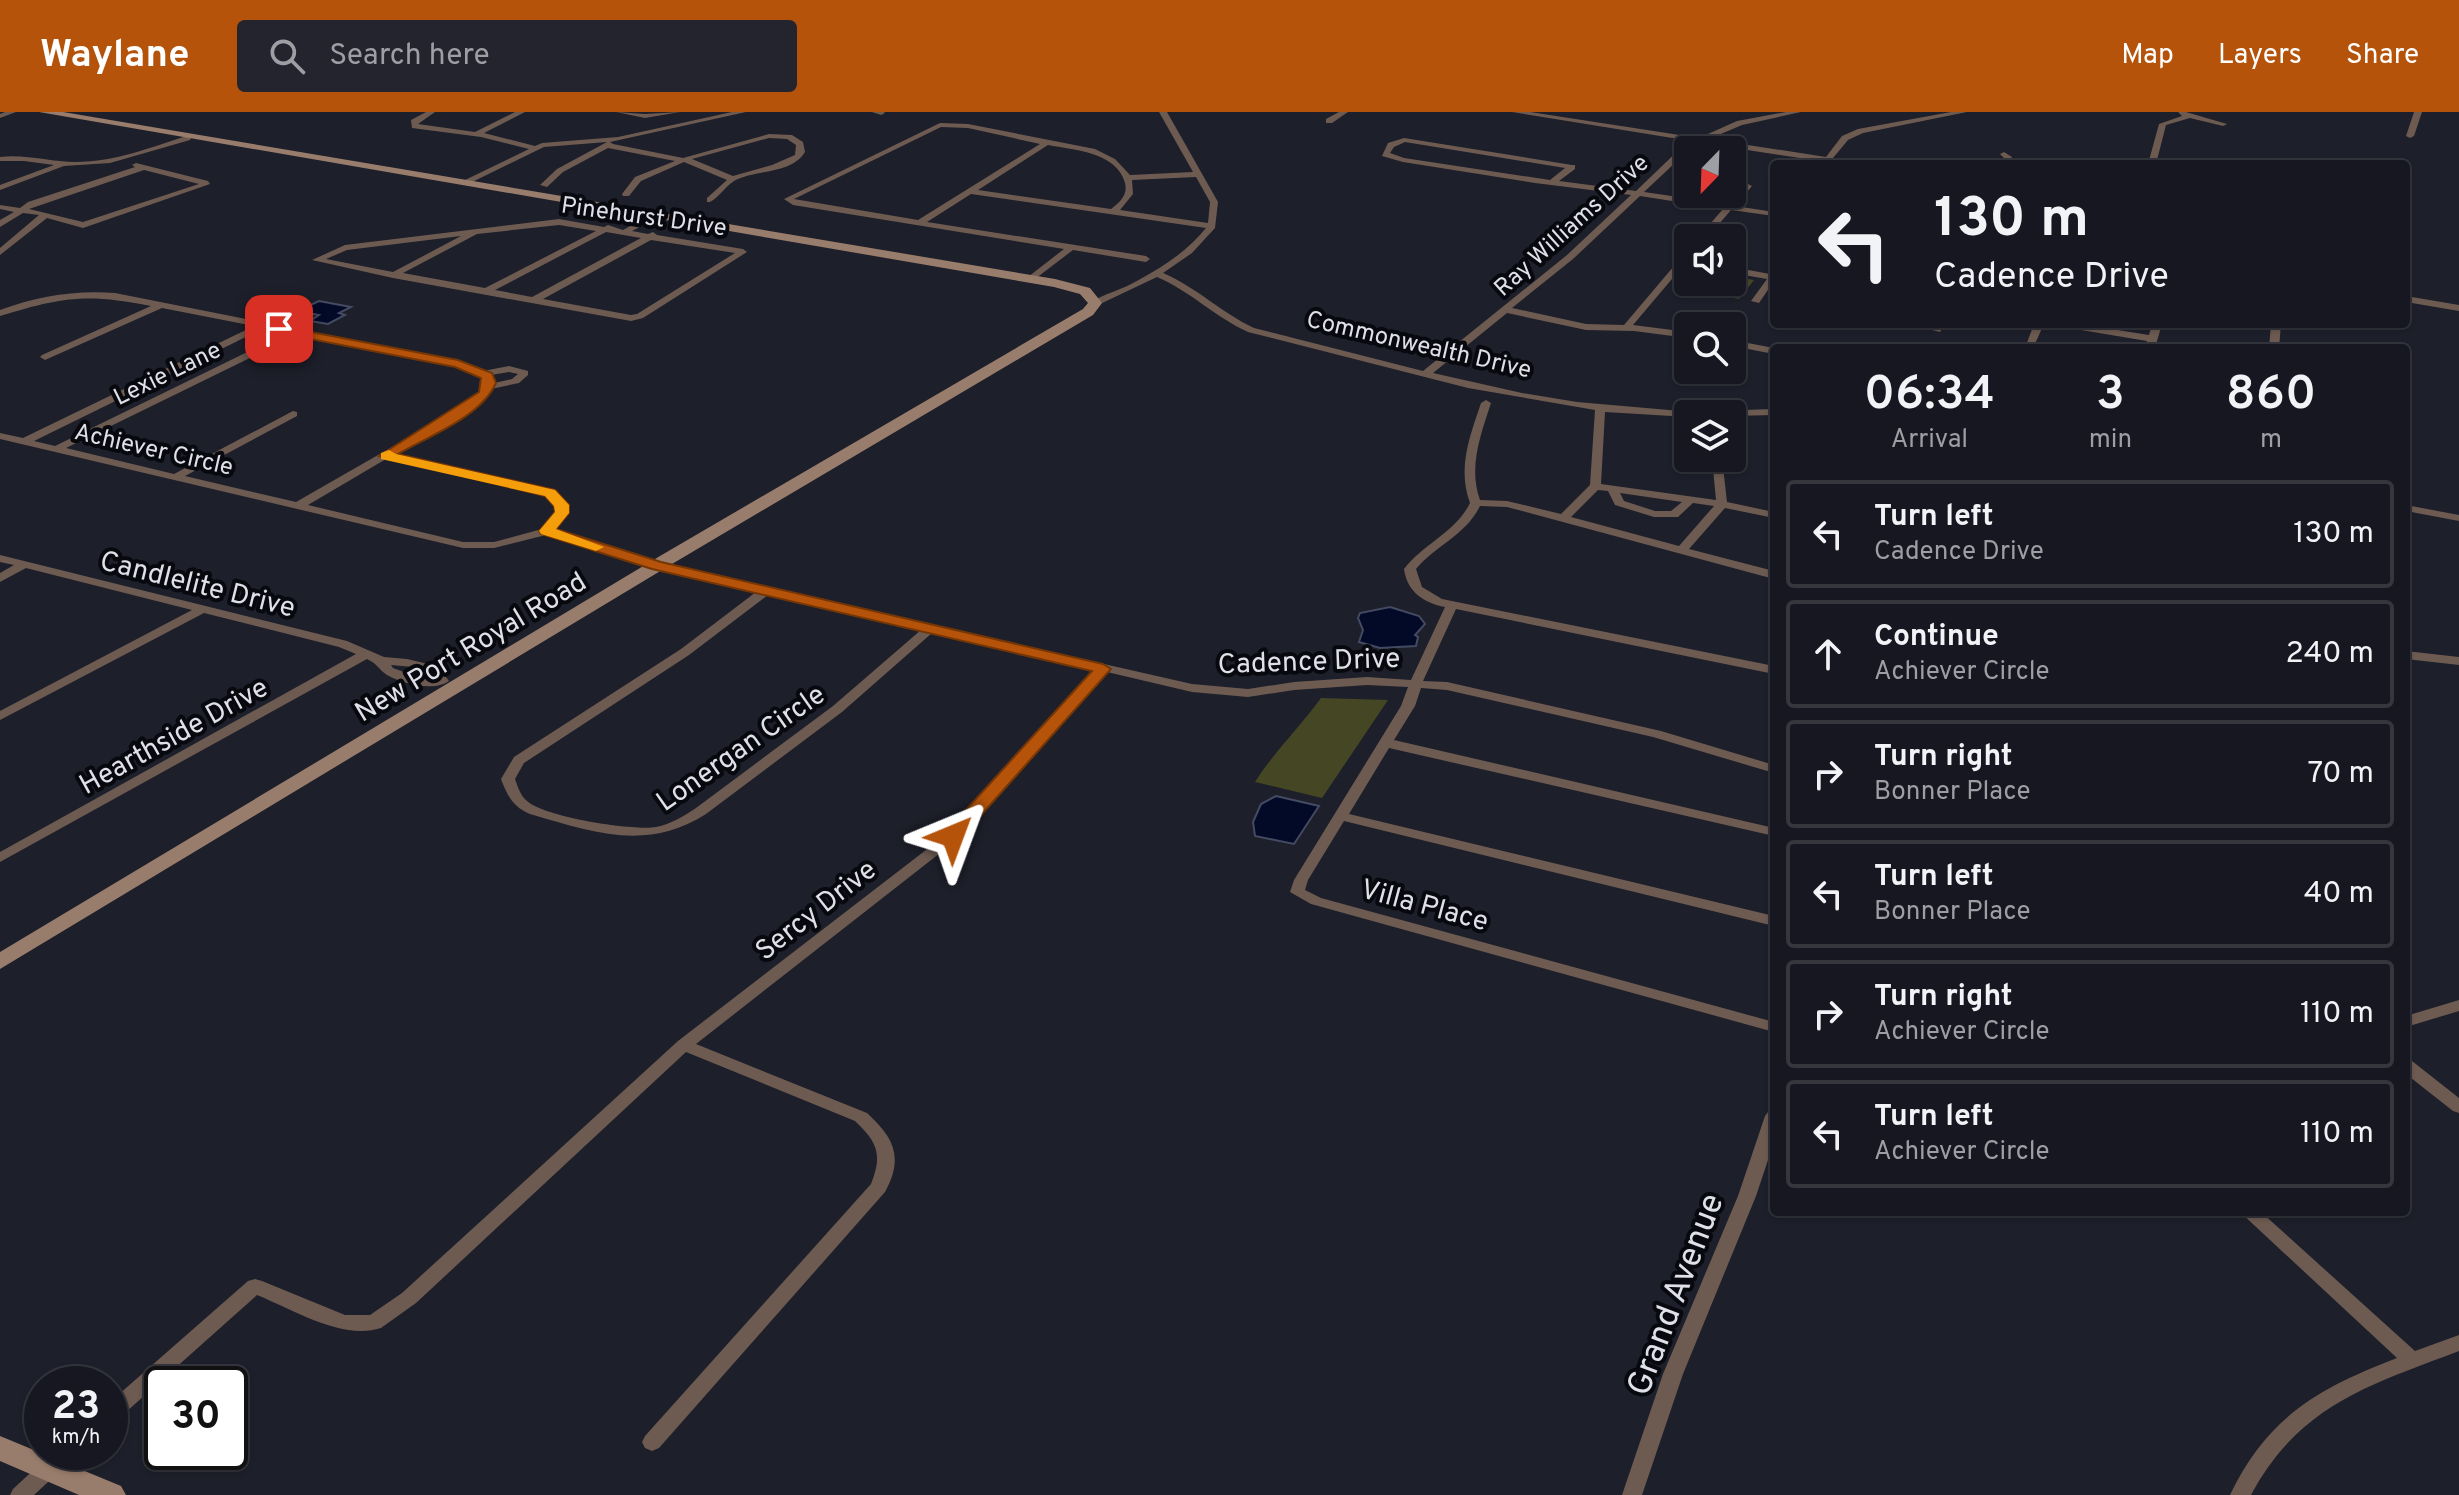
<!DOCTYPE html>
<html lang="en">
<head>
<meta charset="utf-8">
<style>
  :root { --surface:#161720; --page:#23242d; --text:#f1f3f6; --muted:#9e9fa5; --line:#35363e; --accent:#b45309 }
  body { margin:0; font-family:Overpass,sans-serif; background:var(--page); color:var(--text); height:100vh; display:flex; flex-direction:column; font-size:30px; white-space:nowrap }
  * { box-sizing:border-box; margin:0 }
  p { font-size:26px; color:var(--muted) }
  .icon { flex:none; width:44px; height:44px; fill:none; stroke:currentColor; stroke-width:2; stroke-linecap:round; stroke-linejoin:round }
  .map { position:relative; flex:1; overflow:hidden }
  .drawer { position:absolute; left:1770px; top:232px; width:640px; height:872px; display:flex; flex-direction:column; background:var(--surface); border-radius:8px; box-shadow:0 2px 6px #0004,0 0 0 2px var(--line) }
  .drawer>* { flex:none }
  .top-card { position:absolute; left:1770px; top:48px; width:640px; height:168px; border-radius:8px; box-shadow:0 2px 6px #0004,0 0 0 2px var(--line); background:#161720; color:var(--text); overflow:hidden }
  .needle { width:52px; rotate:203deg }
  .tools { position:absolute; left:1674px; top:24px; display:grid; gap:16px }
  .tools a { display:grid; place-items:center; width:72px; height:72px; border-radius:8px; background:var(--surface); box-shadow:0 2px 6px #0004,0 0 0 2px var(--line); font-size:40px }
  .speed { position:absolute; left:24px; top:1254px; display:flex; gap:16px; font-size:40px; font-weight:700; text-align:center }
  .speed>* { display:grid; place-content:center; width:104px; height:104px; border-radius:50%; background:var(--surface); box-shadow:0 2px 6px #0004,0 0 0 2px var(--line); line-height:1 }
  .speed small { font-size:20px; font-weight:400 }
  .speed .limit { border:4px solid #111; border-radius:12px; background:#fff; color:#111 }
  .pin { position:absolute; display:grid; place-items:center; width:68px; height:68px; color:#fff; margin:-34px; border-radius:16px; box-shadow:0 4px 12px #0006 }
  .me { position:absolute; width:88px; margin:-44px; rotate:44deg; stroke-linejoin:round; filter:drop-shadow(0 0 6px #0008) }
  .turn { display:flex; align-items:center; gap:28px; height:168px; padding:0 32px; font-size:36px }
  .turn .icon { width:104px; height:104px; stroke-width:2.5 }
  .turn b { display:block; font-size:56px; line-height:68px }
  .eta { display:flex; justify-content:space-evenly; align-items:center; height:136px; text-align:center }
  .eta b { font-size:48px; font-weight:600; line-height:56px }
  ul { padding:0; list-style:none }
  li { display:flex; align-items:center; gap:24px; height:108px; margin:0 16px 12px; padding:0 16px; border:4px solid var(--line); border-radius:8px }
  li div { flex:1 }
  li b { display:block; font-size:30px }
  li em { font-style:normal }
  header { display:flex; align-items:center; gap:48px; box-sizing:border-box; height:112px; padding:0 40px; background:var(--accent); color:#fff }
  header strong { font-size:38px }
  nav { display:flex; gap:44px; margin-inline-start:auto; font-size:28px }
  .search { width:560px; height:72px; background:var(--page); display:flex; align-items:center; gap:20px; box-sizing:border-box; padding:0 28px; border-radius:8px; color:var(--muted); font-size:30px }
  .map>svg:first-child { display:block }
</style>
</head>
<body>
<header>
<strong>Waylane</strong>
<div class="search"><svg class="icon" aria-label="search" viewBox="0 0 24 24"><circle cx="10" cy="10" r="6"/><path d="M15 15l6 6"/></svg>Search here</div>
<nav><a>Map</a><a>Layers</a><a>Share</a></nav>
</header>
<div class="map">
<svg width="2459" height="1383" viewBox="0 0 2459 1383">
  <rect width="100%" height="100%" fill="#1d1f2a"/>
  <path fill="#454724" d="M1732,164L1754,168L1739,187L1693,179L1700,170H1732Z
    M1321,586L1388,588L1322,686L1255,670C1274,640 1299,616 1321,586Z"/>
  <path fill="#020a28" stroke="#444a62" stroke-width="2" d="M319,189L351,195L339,201L345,203L328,212L310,209L319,203L297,199Z
    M1390,495L1419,504L1425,512L1415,523L1418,525L1416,534L1380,536L1359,530L1363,518L1358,506L1360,501Z
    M1276,684L1319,694L1294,732L1255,724L1253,710L1261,692Z"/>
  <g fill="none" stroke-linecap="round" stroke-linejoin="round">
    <path fill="#6d5b51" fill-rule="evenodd" d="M5,0H16L0,6V2Z
      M426,0H435L418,12L475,20L515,0H525L484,21L535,34L542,31L618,25L732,0H746L610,30L613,32L683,46L769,22L792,23L803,30L805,40C791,63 755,57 734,69C725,75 719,85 710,90H707V86L727,68L684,50L641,69L629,84H623L622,82L635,65L675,49L608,36L563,60L547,75L540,73L557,57L607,30L544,35L466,73L462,71L463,69L529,37L481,25L412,16L411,8ZM769,26L787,27L796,33L795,43L772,53L733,64L692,47Z
      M616,0L645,2L680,0L645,6Z
      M872,0H884L885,1L881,3Z
      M1159,0H1167L1218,90L1215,116L1192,141L1163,161C1196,175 1222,201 1254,216L1423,259L1567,143L1631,83L1535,71L1403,50L1382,44L1388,31L1404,26L1572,53H1575V57L1559,69L1636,79L1686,31L1691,29L1512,0H1530L1699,26L1737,9L1786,0H1801L1742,13L1709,27L1826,45L1842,24L1858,17L1951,0H1967L1863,21L1848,28L1833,46L1859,52H1840L1701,31L1692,35L1644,80L1727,92L1748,72L1752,74L1735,94L1774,100V104L1731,98L1707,126H1698L1723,97L1640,84L1573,147L1512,196L1586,212L1624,213L1685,141L1688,140V148L1633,213L1688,220V226L1634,219L1586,218L1507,201L1433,261L1522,281L1577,290L1692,300L1693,302H1688V305L1605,300L1601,372L1716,388L1712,346H1722L1727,390L1774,400V406L1725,396L1689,437L1774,459V467L1507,395L1480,394C1466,423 1435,434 1416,457L1422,475L1442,487L1774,554V562L1456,497L1423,569L1447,570L1661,619L1774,653V661L1653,625L1447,578L1421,576L1415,594L1394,628L1774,716V724L1389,636L1349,702L1774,804V814L1344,709L1308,768L1305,778L1321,786L1774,910V920L1311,792L1290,780L1294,768L1401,594L1408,575L1367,573L1294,578L1248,585L1192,580L1107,560L958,727L696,932L867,1001C894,1026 904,1045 885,1080L659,1336L652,1339L645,1336L642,1330L645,1324L871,1072C883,1042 877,1030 855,1009L686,940L416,1191L381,1216C343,1229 292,1197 257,1183L117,1308L110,1310V1290L248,1169L255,1167L262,1169L345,1203H370L402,1181L678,929L948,721L1095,558L932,521L842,600L706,702C647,740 592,720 530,702C513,695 507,683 501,667L514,645L681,537L756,480L653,456L546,423L494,436H463L0,327V321L23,326L254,214L162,196L45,248L40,245L42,243L151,194C87,181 62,185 0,204V198C38,184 75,178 115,181L458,249L483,259L509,254L528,259V263L519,271L491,277C480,299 417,329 394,343L554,379L568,393V401L553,418L660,451L1192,572L1248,577L1294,570L1367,565L1411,568L1445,495C1424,491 1407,480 1404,457C1423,432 1456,420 1470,391C1457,356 1470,324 1481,291L1486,288L1491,291C1481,322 1468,355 1480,388L1507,389L1561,402L1590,373L1595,298L1468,276L1248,220C1215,205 1190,179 1157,165L1098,193L1090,191C1100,184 1113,180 1125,175C1155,160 1184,143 1206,116L971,82L927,110L1146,144L1150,147L1146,150L1073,138L1031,170L1028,169V165L1064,137L793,93L784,87L940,11L968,12L1095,37L1115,47L1130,63L1193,60ZM941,15L968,16L1040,32L918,108L794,87ZM1405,30L1565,56L1550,68L1404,46L1390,41L1394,35ZM1048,33C1074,38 1117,40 1125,71C1128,83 1120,90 1111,97L978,78ZM1196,65L1210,90L1208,111L1120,98L1133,82L1132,68ZM264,216L286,221L55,334L34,329ZM297,223L455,254L483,266L484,271L480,280L453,300L296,390L185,364L297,304V300L293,299L174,362L66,336ZM509,260L518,262L512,267L494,271L491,263ZM386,347L546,383L556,394V400L542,417L494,430H463L308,393ZM1598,378L1608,379L1615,393L1654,405H1678L1693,391L1714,394L1679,434L1571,405ZM1620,381L1682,390L1671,399H1655L1624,389ZM768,483L921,518L833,594L696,696C684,704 671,712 656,715C632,719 545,705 527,689C520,683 518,675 515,667L524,651L689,543Z
      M1339,0H1348L1332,11H1326V7Z
      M2178,0H2186L2227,12L2223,14L2190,6L2166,13L2156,52H2148L2159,12L2182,4Z
      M2414,0H2422L2414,24L2410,26L2406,24Z
      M187,24L191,26L190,28L110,51L64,54L0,78V73L54,53L24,49H0V45C26,42 50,50 76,50C115,50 151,35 187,24Z
      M2004,40L2012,45L2010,52H2002L2004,46L2000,42Z
      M136,51L208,69L210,72L83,116L47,106L0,143V136L39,103L23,101L0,115V108L14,100L0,97V93L20,96L28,90L135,55L132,53ZM144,58L199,72L83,110L29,97Z
      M654,101L657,102V106L632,119L648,122L653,120L657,123L743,137L747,140L643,206L631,209L393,166L312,148L345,133L559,107L604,115L608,113L623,118ZM559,113L596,119L485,176L403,161L477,122ZM606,120L641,126L532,185L495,178ZM461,124L393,160L326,147L347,138ZM651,128L735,141L637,202L631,203L543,187Z
      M1732,155L1770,162L1774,160V169L1759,191L1751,189L1767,167L1732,161Z
      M2406,184L2459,193V199L2406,190Z
      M1935,212H1945L1940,220L1932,218Z
      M2034,212H2044L2033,236H2025Z
      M2058,212H2080L2149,223L2152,212H2162L2155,236H2145L2147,229L2063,215Z
      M2271,212H2281L2279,236H2269Z
      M1732,228L1774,236V242L1732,234Z
      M1774,297V303L1732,304V302H1709L1714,299Z
      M2406,393L2459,403V409L2406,399Z
      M0,443L347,529L384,545L407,547L428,552L442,560L449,569C434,580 403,572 387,563C378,557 378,552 367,547L0,750V740L356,542L339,535L204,501L0,608V599L192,498L26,456L0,470V461L14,453L0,450ZM391,553L413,555L433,566H420L393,556Z
      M2406,539L2459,545V553L2406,547Z
      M2459,888V899L2406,915V904Z
      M2406,947L2412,949L2459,986V1001L2453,999L2406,962Z
      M1774,998V1030L1756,1084L1683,1262L1642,1383H1622L1663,1262L1738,1084L1765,1004L1768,1000Z
      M2240,1100H2261L2415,1239L2459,1223V1239C2370,1273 2299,1293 2251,1383H2230C2267,1305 2319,1276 2397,1246Z
      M53,1340H77L74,1346L34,1383H10L13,1377Z"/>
    <path fill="#997d6c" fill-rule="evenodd" d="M39,0H63L1055,167L1090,176L1102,191L1093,203L672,452L0,857V840L660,444L1083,197L1088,191L1080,182L1054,175Z
      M0,1324L121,1374L126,1383H79L0,1349Z"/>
  </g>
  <path fill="#b45309" stroke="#753606" stroke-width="2" d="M279,214L458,248L492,261L496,271C481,305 429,324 398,342L555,378L569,393V401L556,417L661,450L1103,552L1111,557L959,728H946L943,724L946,720L1092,559L652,457L541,422L539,419L555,400L554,394L545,384L379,344L479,280L481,266L455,255L274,220V215Z"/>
  <path fill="#f59e0b" d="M389,338L396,342L555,378L569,393V401L556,417L604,435L596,439L541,422L539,419L555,400L554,394L545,384L381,347V341Z"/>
  <g text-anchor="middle" stroke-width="8" stroke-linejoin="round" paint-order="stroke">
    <g font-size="24" fill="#dfe0e8" stroke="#08090e">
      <text transform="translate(644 104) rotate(8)" y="8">Pinehurst Drive</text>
      <text transform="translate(1571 113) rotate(-42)" y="8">Ray Williams Drive</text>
      <text transform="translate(1419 232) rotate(13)" y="8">Commonwealth Drive</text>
      <text transform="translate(167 261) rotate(-26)" y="8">Lexie Lane</text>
      <text transform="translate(154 337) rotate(13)" y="8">Achiever Circle</text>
    </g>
    <g font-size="28" fill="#dfe0e8" stroke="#08090e">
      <text transform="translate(198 471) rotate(14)" y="10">Candlelite Drive</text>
      <text transform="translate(470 534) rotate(-31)" y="10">New Port Royal Road</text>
      <text transform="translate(1309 548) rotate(-2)" y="10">Cadence Drive</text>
      <text transform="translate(173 623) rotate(-29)" y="10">Hearthside Drive</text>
      <text transform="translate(740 635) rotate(-35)" y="10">Lonergan Circle</text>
      <text transform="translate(1425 792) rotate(15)" y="10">Villa Place</text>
      <text transform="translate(815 797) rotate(-38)" y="10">Sercy Drive</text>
    </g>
    <g font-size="34" fill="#dfe0e8" stroke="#08090e">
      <text transform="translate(1674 1182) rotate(-69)" y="12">Grand Avenue</text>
    </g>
  </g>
</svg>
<div class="tools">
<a><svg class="needle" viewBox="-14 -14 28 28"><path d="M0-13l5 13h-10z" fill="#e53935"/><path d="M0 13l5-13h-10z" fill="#9e9fa5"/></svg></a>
<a><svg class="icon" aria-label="sound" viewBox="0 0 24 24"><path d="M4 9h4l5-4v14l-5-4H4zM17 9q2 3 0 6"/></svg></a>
<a><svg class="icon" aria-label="search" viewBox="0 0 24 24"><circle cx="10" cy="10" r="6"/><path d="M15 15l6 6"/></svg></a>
<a><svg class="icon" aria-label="layers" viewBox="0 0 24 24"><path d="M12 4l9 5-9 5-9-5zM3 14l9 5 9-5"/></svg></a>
</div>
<div class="speed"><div>23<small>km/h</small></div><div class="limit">30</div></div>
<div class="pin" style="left:279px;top:217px;background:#d93025"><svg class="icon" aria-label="arrive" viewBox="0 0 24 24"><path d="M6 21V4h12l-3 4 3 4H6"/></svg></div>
<svg class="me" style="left:953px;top:724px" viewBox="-20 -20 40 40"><path d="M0-17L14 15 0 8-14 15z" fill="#b45309" stroke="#fff" stroke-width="4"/></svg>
<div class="top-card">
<div class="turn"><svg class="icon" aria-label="left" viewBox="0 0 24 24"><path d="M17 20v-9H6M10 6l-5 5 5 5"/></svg><div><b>130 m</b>Cadence Drive</div></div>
</div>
<section class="drawer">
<div class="eta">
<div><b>06:34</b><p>Arrival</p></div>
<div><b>3</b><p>min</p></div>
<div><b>860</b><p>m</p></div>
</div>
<ul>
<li><svg class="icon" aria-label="left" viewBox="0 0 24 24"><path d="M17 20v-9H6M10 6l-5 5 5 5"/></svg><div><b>Turn left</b><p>Cadence Drive</p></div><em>130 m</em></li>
<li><svg class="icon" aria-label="ahead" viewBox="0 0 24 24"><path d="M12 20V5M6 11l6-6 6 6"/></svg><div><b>Continue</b><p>Achiever Circle</p></div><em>240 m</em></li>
<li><svg class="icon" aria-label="right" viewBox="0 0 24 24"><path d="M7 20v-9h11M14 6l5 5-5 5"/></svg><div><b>Turn right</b><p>Bonner Place</p></div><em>70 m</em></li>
<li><svg class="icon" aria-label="left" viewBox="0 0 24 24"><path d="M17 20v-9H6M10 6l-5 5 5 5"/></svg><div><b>Turn left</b><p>Bonner Place</p></div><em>40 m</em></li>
<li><svg class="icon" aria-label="right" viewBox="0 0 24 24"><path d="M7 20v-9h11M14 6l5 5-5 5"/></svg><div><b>Turn right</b><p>Achiever Circle</p></div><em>110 m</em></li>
<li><svg class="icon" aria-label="left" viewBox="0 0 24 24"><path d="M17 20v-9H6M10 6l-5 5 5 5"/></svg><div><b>Turn left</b><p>Achiever Circle</p></div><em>110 m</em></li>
</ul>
</section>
</div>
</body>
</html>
